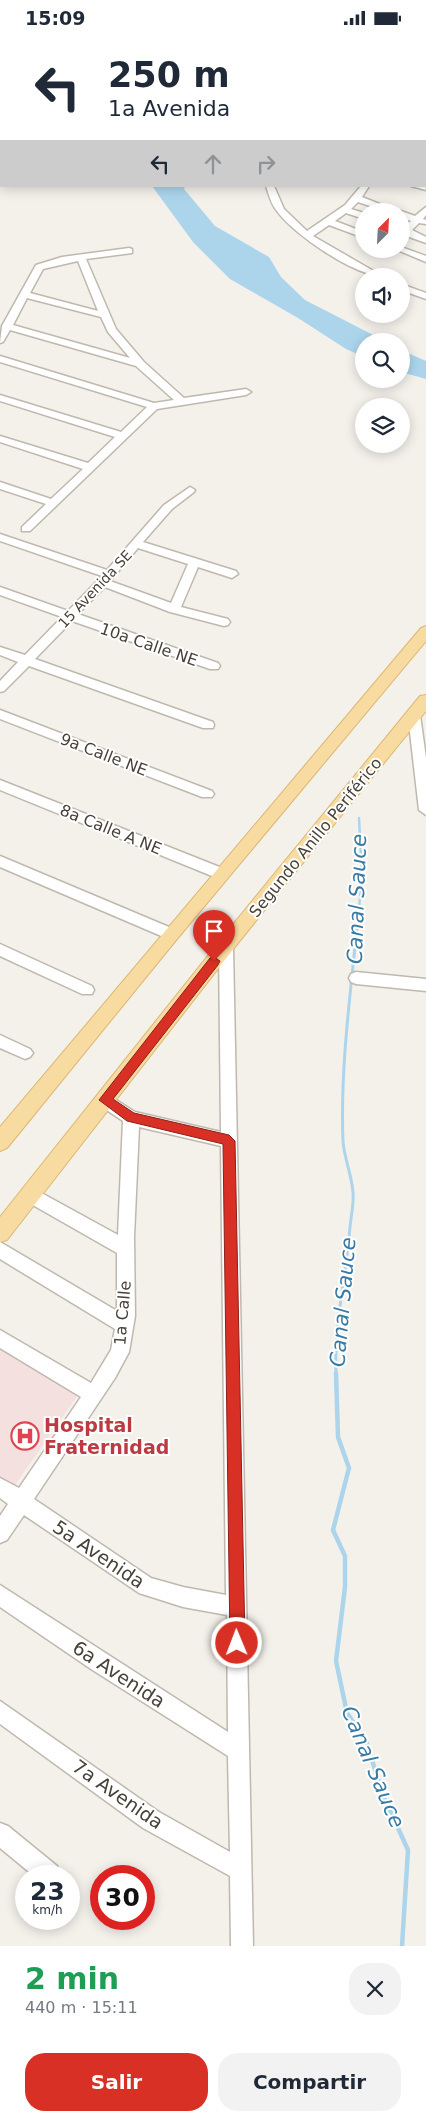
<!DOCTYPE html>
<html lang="es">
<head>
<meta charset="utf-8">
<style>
  :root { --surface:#fff; --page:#f2f2f3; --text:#1f2937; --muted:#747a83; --accent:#d93025 }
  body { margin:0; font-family:"DejaVu Sans",sans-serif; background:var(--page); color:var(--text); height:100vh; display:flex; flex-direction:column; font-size:19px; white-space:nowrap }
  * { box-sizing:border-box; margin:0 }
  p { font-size:16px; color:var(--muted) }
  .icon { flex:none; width:28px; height:28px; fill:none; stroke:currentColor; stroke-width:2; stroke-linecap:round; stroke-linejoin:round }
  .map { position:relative; height:1911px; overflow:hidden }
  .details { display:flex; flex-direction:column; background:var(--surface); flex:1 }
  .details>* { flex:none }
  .top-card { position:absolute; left:0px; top:0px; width:426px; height:152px; box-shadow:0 2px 12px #0003; background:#fff; color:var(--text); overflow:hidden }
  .needle { width:32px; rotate:24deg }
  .buttons { position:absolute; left:355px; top:168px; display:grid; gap:10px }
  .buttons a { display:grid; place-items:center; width:55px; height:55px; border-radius:50%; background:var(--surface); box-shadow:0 2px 12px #0003; font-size:25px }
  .speed { position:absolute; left:15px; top:1830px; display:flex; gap:10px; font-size:25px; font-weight:700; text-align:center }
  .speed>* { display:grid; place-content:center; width:65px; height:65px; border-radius:50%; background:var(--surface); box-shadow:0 2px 12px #0003; line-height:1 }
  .speed small { font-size:12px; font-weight:400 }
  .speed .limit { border:8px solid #d22; background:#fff; color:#111 }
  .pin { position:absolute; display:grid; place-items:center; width:42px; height:42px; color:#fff; margin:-51px -21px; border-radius:50% 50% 50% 0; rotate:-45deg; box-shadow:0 0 5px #0007 }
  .pin .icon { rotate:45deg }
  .me { position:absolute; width:55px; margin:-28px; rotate:359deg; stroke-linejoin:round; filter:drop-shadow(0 0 4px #0008) }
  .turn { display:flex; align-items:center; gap:18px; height:105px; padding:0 25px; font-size:22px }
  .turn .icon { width:65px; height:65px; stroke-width:2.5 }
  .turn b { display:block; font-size:35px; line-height:42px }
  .lanes { display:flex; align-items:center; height:48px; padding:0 25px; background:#0003; justify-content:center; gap:25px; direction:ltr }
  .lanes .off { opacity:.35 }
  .round { display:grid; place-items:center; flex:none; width:52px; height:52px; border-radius:20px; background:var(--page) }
  .overview { display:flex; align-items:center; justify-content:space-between; height:85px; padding:0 25px }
  h1 { font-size:30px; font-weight:600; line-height:38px; color:#1e9e55 }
  .action { display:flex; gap:10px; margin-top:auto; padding:10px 25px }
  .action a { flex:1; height:58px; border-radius:20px; background:var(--accent); color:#fff; font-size:20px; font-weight:600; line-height:58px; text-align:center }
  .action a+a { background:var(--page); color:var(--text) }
  .status { display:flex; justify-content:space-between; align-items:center; height:35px; padding:0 25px; background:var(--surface); direction:ltr }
  .status svg { height:14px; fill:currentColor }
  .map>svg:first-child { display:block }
</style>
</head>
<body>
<div class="status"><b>15:09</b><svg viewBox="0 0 49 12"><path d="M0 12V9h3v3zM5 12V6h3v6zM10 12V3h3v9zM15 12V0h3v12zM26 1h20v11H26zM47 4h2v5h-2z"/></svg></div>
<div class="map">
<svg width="426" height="1911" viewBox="0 0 426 1911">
  <rect width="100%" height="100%" fill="#f4f1eb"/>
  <path fill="#f4e1df" d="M0,1308L80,1357L13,1453L0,1444Z"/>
  <path fill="#acd5ec" d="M152,151H185L184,154L215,191L269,222L281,242L305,265L385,306H364V322L346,314L298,283L230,244L193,207Z
    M401,315L426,326V344L401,337Z"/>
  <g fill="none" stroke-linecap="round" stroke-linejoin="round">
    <path stroke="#acd5ec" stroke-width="2.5" d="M358,883L362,842L359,783"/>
    <path stroke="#acd5ec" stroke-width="3" d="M336,1339C334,1290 346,1241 350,1192C351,1181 354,1169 353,1158C352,1140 344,1123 343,1106C340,1031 351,956 358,882"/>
    <path stroke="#acd5ec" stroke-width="4.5" d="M336,1338L338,1402L349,1433L333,1495L345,1521V1552L336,1626L347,1678L366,1706L383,1760L408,1815L402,1911"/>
    <g stroke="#bfb8ae" stroke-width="3">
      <path id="minor" d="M0,0H3L4,1L0,4Z
        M260,0H268V1H261Z
        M349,0H357V1H350Z
        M378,0H386V1H379Z
        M425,60H426V65H425Z
        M0,99H1V103H0Z
        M0,125H1V129H0Z
        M425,149L426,155L411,151H425Z
        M266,151H274L284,174L307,196L345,170L361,151H369L362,162L397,176H385L358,167L351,174L364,178V184L346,178L335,186L364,197V203L329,190L313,201L382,241C355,241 293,199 277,176C271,169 269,160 266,151Z
        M426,172V180L423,184L426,185V189L419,188L412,195L426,202V208L401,199V193L411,186L401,182V176L415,181Z
        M401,212L426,221V227L395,214H401Z
        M129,213L132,214V218L86,224L116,294L144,327L184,363L246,354L251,357L246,360L157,374L30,496H22V492L46,469L0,454V447L51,464L83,434L0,407V401L88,428L115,402L0,366V360L121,397L147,372L0,327V321L154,368L174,365L136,331L10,295L3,307L0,308L2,291L36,230L62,222ZM78,226L98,276L30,258L43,234ZM27,263L101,282L108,297L130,323L13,290Z
        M401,249L426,258V264L401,255Z
        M190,452L195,455L194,457L172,474L143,507L236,536L238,539L232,543L198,532L181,572L228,584L230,587L228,590L224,591L170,577L105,552L78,579L218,628L220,631L218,634H210L72,586L35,624L213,687L214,690L213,693H203L29,631L4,656L0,657V646L18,627L0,620V612L25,620L62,582L0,560V552L68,576L102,541L0,506V499L107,535L164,470ZM138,513L188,529L171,568L110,546Z
        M0,675L212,756L214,759L212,762H202L0,684Z
        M414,676L420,680L426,723V780L419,775L408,680Z
        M0,745L227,835L229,839L222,844L217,843L0,755Z
        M0,821L176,895L178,899L176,903H166L0,832Z
        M226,906L231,908L233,912L253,1911H231L230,1841L143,1793L0,1689V1666L159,1777L230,1817L228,1721L91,1634L0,1572V1550L228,1697L227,1580L183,1572L139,1558L24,1480L7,1505L0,1508V1481L8,1469L0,1463V1443L19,1453L81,1362L0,1313V1295L91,1348L111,1315L115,1294L0,1224V1207L117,1276V1218L24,1165L22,1160L24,1155L30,1153L36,1155L118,1200L123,1086L99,1070L97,1065L99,1060L105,1058L135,1077L221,1097L219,912L221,908ZM139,1092L221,1111L226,1560L183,1552L151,1543L34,1464L115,1343L129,1317L135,1281L134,1202Z
        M0,909L92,951L94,955L92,959H82L0,921Z
        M356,937L426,944V956L356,949L351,947L349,943L351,939Z
        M0,1000L30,1014L33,1018L30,1022L25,1024L0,1013Z
        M0,1788L8,1791L57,1831L59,1841H34L0,1813Z"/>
    </g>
    <g stroke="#dcb771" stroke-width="2">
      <path id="major" d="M426,591V606L177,904L7,1113L0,1116V1092L421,593Z
        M426,660V676L238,908L7,1205L0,1207V1182L226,898L420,661Z"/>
    </g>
    <use href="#minor" fill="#fff" fill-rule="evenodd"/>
    <use href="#major" fill="#f7dba1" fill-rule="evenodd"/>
  </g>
  <path fill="#d93025" stroke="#8d1f18" d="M214,922L220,926L218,930L113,1064L134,1078L229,1100L235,1106L245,1608L243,1613L237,1616L232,1613L230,1608L223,1109L127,1086L99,1065L210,923Z"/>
  <defs>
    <g id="hospital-ring" transform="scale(1.4375)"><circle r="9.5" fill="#fff" stroke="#e0444e" stroke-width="1.5"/><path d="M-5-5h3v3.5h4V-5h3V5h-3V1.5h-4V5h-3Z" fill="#e0444e"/></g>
  </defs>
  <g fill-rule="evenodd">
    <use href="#hospital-ring" x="25" y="1401"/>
  </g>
  <g text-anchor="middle" stroke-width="4" stroke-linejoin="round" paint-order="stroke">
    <g font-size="14" fill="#484139" stroke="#fff">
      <text transform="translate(95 554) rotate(-47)" y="5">15 Avenida SE</text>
    </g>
    <g font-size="16" fill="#484139" stroke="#fff">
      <text transform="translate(149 609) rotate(19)" y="6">10a Calle NE</text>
      <text transform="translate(104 719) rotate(21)" y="6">9a Calle NE</text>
      <text transform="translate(111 794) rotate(22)" y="6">8a Calle A NE</text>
      <text transform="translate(315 802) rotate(-51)" y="6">Segundo Anillo Periférico</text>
      <text transform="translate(122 1278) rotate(-85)" y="6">1a Calle</text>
    </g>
    <g font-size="19" font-weight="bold" fill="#be3a42" stroke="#fff" text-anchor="start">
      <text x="44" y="1397">Hospital<tspan x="44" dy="22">Fraternidad</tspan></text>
    </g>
    <g font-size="19" fill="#484139" stroke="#fff">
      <text transform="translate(99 1519) rotate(34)" y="7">5a Avenida</text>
      <text transform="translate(119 1639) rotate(33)" y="7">6a Avenida</text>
      <text transform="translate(118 1759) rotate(35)" y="7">7a Avenida</text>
    </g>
    <g font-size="21" font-style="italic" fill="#377ba5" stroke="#fff">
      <text transform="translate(357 864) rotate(-88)" y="7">Canal Sauce</text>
      <text transform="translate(343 1267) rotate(-85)" y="7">Canal Sauce</text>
      <text transform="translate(373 1732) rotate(67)" y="7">Canal Sauce</text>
    </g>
  </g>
</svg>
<div class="buttons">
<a><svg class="needle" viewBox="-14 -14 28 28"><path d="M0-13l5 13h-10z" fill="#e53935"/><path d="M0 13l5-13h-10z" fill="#747a83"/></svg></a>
<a><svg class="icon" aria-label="sound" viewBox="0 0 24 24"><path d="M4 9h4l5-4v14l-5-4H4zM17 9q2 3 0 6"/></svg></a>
<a><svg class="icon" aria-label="search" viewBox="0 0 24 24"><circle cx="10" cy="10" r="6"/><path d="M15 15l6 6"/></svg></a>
<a><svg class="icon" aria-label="layers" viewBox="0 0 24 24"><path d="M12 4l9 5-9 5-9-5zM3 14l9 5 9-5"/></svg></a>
</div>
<div class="speed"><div>23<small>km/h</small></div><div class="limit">30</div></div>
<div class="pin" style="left:214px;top:926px;background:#d93025"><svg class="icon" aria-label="arrive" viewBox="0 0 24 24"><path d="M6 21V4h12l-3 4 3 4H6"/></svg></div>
<svg class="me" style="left:237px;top:1608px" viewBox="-20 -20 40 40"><circle r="17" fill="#d93025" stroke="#fff" stroke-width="3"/><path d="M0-11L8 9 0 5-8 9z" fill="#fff"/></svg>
<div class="top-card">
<div class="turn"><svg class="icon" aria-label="left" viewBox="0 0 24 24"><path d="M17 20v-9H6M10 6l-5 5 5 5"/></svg><div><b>250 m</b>1a Avenida</div></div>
<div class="lanes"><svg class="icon" aria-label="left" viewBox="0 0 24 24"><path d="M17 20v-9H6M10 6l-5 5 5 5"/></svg><svg class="icon off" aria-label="ahead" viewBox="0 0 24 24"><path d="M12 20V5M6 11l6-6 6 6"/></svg><svg class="icon off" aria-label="right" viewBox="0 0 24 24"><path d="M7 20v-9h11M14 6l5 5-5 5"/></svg></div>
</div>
</div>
<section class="details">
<div class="overview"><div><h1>2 min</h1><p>440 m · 15:11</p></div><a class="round"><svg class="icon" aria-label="close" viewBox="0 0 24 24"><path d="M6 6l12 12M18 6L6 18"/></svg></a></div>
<div class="action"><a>Salir</a><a>Compartir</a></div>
</section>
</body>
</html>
